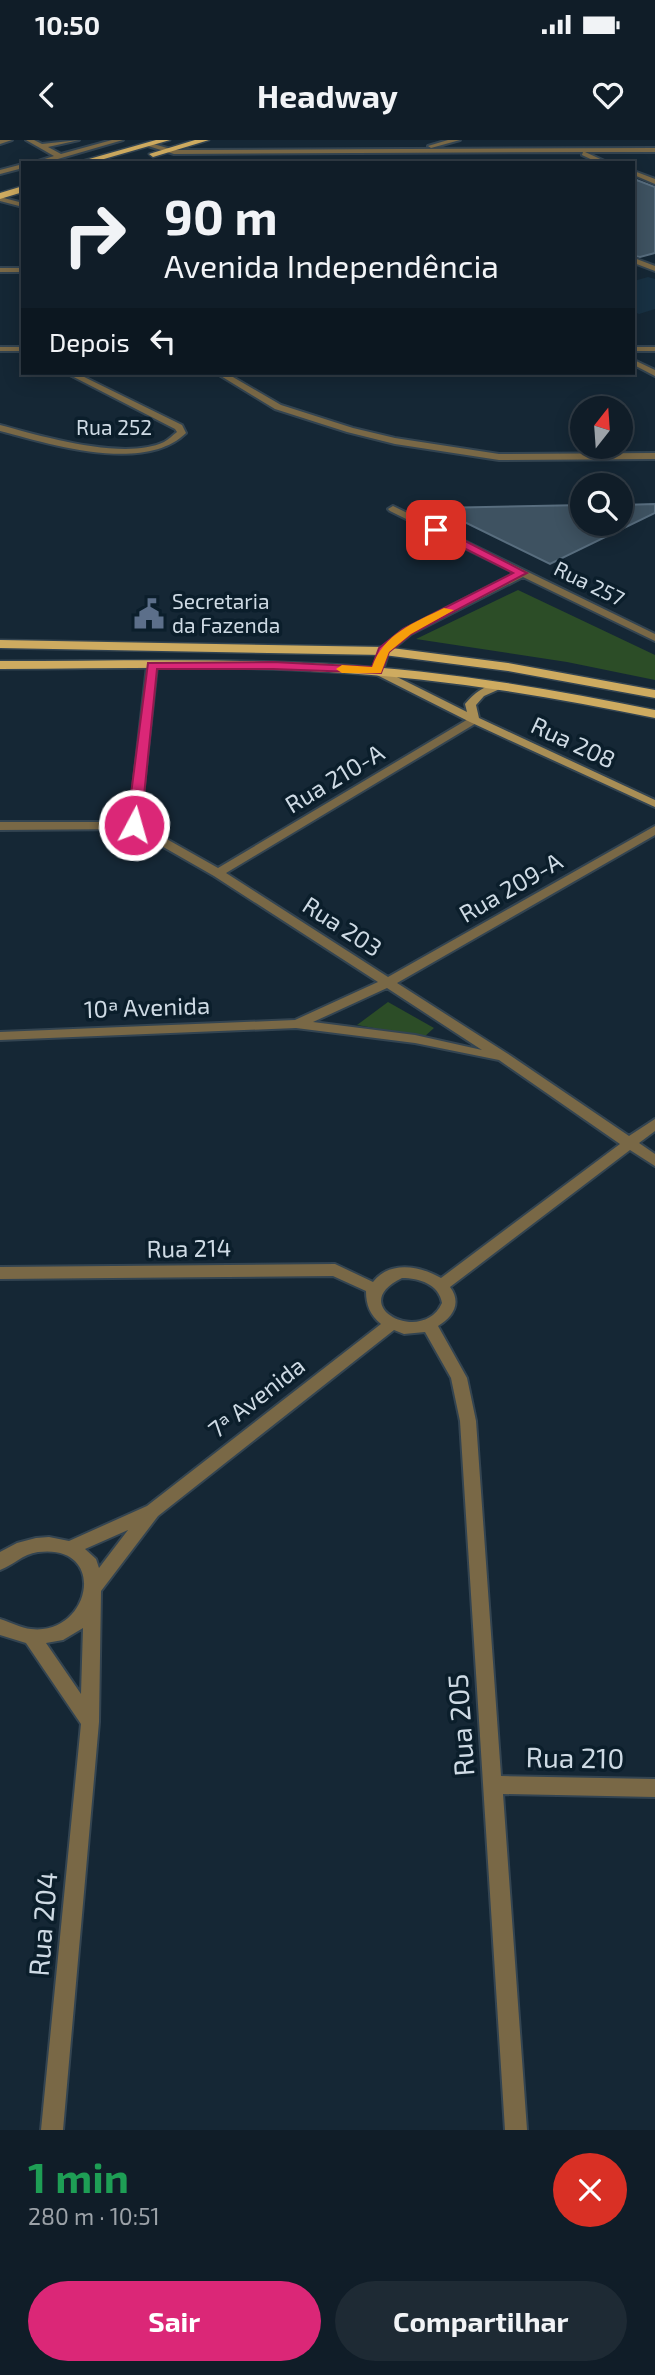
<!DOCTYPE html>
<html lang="pt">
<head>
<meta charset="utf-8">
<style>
  :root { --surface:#101d28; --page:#1e2a34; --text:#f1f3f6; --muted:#9ca2a8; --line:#303b45; --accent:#db2777 }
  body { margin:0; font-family:"Exo 2",sans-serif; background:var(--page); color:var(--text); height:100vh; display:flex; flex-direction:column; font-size:26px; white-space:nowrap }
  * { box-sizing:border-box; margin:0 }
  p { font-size:23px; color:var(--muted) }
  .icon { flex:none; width:38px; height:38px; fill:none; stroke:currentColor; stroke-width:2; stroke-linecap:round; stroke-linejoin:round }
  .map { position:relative; height:1990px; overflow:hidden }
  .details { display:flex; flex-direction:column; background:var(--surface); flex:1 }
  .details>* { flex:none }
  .guide { position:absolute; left:21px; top:21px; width:614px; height:214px; border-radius:0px; box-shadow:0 4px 18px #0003,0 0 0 2px var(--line); background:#101d28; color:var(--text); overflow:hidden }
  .needle { width:46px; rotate:17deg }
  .buttons { position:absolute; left:570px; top:256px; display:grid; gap:14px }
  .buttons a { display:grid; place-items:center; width:63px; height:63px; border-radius:50%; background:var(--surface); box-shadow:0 4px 18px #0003,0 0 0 2px var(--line); font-size:35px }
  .pin { position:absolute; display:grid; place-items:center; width:60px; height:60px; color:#fff; margin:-30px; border-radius:14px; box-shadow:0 4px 10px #0006 }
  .me { position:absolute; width:77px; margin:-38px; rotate:6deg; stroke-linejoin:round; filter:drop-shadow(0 0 5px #0008) }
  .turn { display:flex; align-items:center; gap:24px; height:147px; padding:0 28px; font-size:32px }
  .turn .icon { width:91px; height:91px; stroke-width:2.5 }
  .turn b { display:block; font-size:49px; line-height:60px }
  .then { display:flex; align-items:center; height:66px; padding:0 28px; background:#0003; gap:14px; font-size:26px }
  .round { display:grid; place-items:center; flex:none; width:74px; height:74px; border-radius:37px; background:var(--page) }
  .head { display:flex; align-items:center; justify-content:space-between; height:119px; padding:0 28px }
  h1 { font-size:42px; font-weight:700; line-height:52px; color:#1e9e55 }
  .action { display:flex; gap:14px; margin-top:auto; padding:14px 28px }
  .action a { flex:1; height:80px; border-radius:42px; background:var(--accent); color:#fff; font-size:28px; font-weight:700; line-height:80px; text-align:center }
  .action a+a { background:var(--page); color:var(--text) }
  .status { display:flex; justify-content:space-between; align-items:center; height:49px; padding:0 35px; background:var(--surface); direction:ltr }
  .status svg { height:19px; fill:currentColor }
  header { display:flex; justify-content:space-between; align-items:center; height:91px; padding:0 28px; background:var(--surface); font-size:32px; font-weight:700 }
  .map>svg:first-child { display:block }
</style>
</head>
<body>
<div class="status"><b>10:50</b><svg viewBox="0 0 49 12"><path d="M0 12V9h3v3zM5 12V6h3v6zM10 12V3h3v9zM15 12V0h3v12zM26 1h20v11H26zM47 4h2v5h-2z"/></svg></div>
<header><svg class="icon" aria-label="back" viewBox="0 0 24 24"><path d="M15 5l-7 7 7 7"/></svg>Headway<svg class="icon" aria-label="heart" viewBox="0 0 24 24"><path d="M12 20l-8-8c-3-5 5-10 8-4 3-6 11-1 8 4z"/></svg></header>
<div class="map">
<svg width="655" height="1990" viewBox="0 0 655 1990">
  <rect width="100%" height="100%" fill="#152735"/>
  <path fill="#183143" d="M648,137L655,139V169L639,174L634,172V141Z"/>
  <path fill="#2c4d27" d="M518,450L655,515V540L567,522L416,499Z
    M388,862L434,888L424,897L357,885Z"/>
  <path fill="#3e5261" stroke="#586d7e" stroke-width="2" d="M634,39L655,47V113L640,117L634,116Z
    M655,364V373L550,424L436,368L583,365V383H621V365Z"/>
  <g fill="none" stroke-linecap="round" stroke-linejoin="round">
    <g stroke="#334451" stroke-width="4">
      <path id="lane" d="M0,0H12L0,4Z
        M26,0H34L42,4L79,0L48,7L61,14L112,0H123L44,23H32L54,16Z
        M23,24V28L0,34V30Z"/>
    </g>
    <g stroke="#334451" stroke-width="4">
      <path id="street" d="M448,0H460L431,8L428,6Z
        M150,3L174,10L655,8V12H585L609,23H599L582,15L583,12L174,14L148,6Z
        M634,31L655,39V44L634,35Z
        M0,57L23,63V67L0,61Z
        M634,118L655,126V131L634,123Z
        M0,128H23V132H0Z
        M0,207H23V211H0Z
        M634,207H655V211H634Z
        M634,220L655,230V236L634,225Z
        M66,233H76L182,285L186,293C144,334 50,304 0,291V285C41,296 124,321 164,302C168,300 173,295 177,292L175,289Z
        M216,233H226L281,265L353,288L395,298L499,314L655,313V319L499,320L395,304L347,292L275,269Z
        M393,366L655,494V501L523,437L411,494L388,513H380V509L403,490L515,433L390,371L388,369Z
        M152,523L157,526L140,684L218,728L470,578H478V582L226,733L388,837L655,686V695L397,843L511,916L629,996L655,979V991L639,1003L655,1014V1026L630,1010L450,1147C462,1163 453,1177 438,1186L467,1238L476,1281L501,1636L655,1639V1657L503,1654L527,1990H505L460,1281L451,1238L425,1192L404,1194L394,1190L158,1376L101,1451L99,1582L63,1990H41L81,1584L26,1503L0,1495V1479C10,1482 21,1488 31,1489C91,1496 109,1403 38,1412C22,1414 14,1425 0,1430V1412L17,1403L36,1398L49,1397L69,1401L147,1366L381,1184C370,1175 366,1165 366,1151L333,1136L0,1139V1127L335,1124L373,1142C390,1120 420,1126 441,1138L620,1004L499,920L415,903L296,888L0,900V892L295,880L378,842L214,736L132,689L0,690V682H129L147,526ZM387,848L482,910L415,895L313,882ZM402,1138C419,1138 439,1144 442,1163C423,1206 344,1166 402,1138ZM128,1390L99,1428L96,1419L85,1409ZM83,1488L81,1554L46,1503L63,1500Z"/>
    </g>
    <g stroke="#334451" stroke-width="4">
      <path id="secondary" d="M384,508L389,511L383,530L467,572L465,564C474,553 487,543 502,544V548L484,556L476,565L479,578L655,660V667L470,582L373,533L372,531L379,511Z"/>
    </g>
    <g stroke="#334451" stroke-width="3">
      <path id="primary" d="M156,0H170L90,23H75Z
        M195,0H209L153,17L149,14Z
        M23,46V52L0,59V53Z
        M0,500L384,507L508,523L655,550V558L508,531L384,515L0,508Z
        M0,521C110,521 220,518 329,524C439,530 547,548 655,570V578C547,556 439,538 329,532C220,525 110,529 0,529Z"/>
    </g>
    <use href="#lane" fill="#796846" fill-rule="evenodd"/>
    <use href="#street" fill="#796846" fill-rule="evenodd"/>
    <use href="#secondary" fill="#a98e55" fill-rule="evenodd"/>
    <use href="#primary" fill="#ceab60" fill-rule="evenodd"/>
  </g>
  <path fill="#db2777" stroke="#8e194d" stroke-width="2" d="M432,388H440L527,433L411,494L389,512L381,533L273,529H157L141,685L139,688H129L127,685L148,523L273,522L372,527L379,508L403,489L513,433L432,392Z"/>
  <path fill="#f59e0b" d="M444,468L454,470L411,494L389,512L381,533H342L336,529L342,525L372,527C384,493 414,483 444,468Z"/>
  <defs>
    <g id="civic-bare" transform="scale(2.415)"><path d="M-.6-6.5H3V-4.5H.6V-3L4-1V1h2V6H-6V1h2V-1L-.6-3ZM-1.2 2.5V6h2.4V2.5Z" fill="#5c6f8a" stroke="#0b1e2b" stroke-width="2.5" paint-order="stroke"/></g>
  </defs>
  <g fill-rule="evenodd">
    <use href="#civic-bare" x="149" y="474"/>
  </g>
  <g text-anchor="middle" stroke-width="7" stroke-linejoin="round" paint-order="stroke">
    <g font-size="21" fill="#cedae4" stroke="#0b1e2b">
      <text x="114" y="295">Rua 252</text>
      <text transform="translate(589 444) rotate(26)" y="7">Rua 257</text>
    </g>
    <g font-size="21" fill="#cedae4" stroke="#0b1e2b" text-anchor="start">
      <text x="172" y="469">Secretaria<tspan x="172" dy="24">da Fazenda</tspan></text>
    </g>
    <g font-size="24" fill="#cedae4" stroke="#0b1e2b">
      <text transform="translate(573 603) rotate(25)" y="8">Rua 208</text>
      <text transform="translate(335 639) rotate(-31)" y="8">Rua 210-A</text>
      <text transform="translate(511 748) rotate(-30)" y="8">Rua 209-A</text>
      <text transform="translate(342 787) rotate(33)" y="8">Rua 203</text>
      <text transform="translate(147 868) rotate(-2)" y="8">10ª Avenida</text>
      <text transform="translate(189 1109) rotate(-1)" y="8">Rua 214</text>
      <text transform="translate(257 1258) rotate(-38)" y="8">7ª Avenida</text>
    </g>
    <g font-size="28" fill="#cedae4" stroke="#0b1e2b">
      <text transform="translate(461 1585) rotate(-94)" y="10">Rua 205</text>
      <text transform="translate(575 1618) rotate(1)" y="10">Rua 210</text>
      <text transform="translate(43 1784) rotate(-85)" y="10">Rua 204</text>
    </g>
  </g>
</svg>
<div class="buttons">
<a><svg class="needle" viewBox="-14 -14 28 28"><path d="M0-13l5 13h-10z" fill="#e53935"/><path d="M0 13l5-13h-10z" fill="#9ca2a8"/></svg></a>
<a><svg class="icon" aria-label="search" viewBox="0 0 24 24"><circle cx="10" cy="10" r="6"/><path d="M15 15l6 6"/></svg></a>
</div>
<div class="pin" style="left:436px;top:390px;background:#d93025"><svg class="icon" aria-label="arrive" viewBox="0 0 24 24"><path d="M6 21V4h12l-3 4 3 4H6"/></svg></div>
<svg class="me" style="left:134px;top:685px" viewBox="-20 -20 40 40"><circle r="17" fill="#db2777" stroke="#fff" stroke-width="3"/><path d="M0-11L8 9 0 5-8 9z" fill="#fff"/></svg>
<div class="guide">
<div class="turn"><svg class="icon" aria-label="right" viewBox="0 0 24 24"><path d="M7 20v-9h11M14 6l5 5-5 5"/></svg><div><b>90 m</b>Avenida Independência</div></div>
<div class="then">Depois<svg class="icon" aria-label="left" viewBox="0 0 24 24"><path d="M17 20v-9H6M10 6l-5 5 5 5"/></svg></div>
</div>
</div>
<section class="details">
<div class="head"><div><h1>1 min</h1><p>280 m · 10:51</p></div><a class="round" style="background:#d93025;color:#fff"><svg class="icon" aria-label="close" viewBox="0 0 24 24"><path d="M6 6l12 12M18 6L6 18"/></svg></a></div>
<div class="action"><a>Sair</a><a>Compartilhar</a></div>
</section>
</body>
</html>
